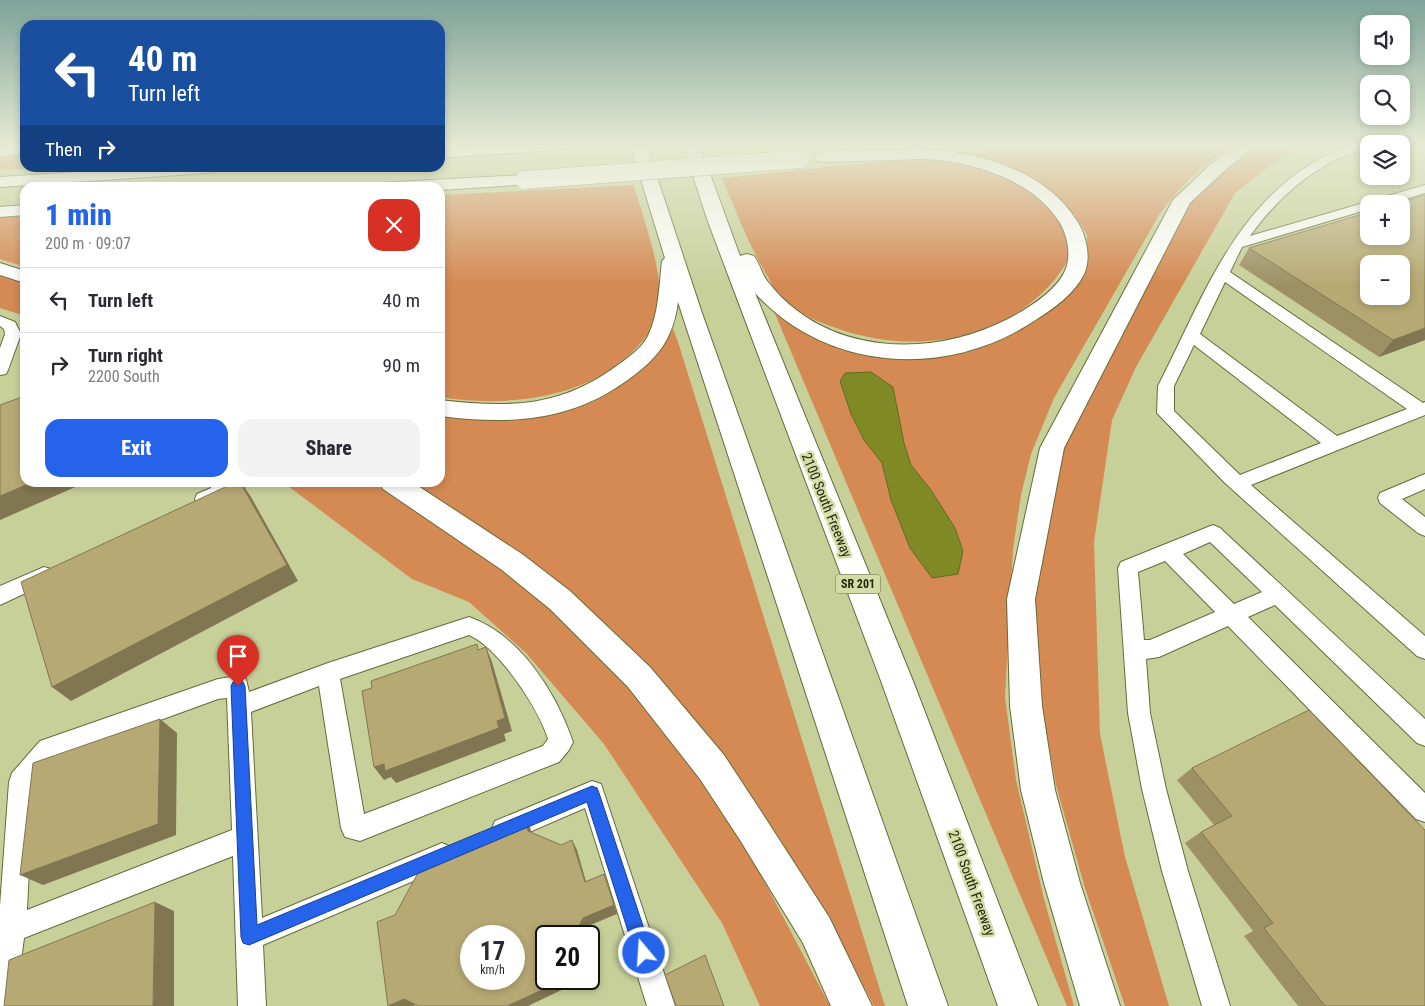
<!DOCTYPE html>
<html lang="en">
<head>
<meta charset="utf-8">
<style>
  :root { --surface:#fff; --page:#f2f2f3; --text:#2b2b33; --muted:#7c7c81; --line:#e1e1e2; --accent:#2563eb }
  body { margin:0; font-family:"Roboto Condensed",sans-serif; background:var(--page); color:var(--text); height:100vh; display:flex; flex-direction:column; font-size:19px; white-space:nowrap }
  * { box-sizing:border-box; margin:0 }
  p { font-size:16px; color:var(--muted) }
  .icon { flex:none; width:28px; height:28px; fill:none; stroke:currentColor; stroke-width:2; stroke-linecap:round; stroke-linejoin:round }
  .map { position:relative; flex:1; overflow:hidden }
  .panel { position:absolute; left:20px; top:182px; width:425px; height:305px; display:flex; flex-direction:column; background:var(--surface); border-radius:15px; box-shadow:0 2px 8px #0003 }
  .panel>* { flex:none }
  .guide { position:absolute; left:20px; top:20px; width:425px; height:152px; border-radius:15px; box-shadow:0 2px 8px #0003; background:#1a4fa0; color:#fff; overflow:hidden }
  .fabs { position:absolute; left:1360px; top:15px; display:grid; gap:10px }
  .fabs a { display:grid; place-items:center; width:50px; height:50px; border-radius:10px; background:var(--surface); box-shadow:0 2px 8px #0003; font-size:25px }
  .speed { position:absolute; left:460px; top:925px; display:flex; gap:10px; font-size:25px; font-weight:700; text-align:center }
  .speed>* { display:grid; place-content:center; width:65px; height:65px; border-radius:50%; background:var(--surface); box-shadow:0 2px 8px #0003; line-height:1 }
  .speed small { font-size:12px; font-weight:400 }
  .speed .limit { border:2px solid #111; border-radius:8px; background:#fff; color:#111 }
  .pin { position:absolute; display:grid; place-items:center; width:42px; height:42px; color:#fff; margin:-51px -21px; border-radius:50% 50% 50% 0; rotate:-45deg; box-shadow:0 0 5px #0007 }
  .pin .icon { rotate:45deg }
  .me { position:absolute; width:55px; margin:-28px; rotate:342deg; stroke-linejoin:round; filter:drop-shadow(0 0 4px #0008) }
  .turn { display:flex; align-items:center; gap:18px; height:105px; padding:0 25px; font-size:22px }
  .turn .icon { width:65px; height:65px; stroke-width:2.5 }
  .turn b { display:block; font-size:35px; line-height:42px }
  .then { display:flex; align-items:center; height:48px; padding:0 25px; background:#0003; gap:10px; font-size:19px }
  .round { display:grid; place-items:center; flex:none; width:52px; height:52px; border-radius:15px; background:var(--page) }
  .headline { display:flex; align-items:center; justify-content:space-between; height:85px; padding:0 25px }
  h1 { font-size:30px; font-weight:800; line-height:38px; color:var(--accent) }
  .button { display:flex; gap:10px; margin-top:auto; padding:10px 25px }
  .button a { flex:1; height:58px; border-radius:15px; background:var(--accent); color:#fff; font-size:20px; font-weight:800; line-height:58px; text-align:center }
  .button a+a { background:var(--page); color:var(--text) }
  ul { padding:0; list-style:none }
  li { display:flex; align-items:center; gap:15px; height:65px; padding:0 25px; border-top:1px solid var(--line) }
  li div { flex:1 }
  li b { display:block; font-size:19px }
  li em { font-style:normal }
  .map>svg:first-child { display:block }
</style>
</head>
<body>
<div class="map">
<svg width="1425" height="1006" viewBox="0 0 1425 1006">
  <rect width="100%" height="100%" fill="#c8d09a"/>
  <path fill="#d58953" d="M1025,144H1235C1204,163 1181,185 1159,215L1054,398L1031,454L1021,495L1013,549L1005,697L1016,780L1044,899L1074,1006H1067L773,309L888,353L1007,335L1087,258V235L1075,215L1063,202L1044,188L953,153Z
    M1256,144H1307L1273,163L1235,193L1136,367L1112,420L1094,542L1100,734L1125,857L1169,1006H1125L1085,888L1056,785L1043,713L1034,616L1035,573L1057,450L1184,207L1246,149Z
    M25,151V168H35L0,170V156Z
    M906,159C957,161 1007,167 1045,204C1051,210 1063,218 1067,226C1068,229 1068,234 1068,237C1071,257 1068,262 1056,278C1004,342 913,355 839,329C817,322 796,313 780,296C775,291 771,283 768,277C749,246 736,211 722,178Z
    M634,185C644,223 666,275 658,314C656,327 646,337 638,346C591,399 506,408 440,397V195Z
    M25,214V267L0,259V215Z
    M0,272L25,279V316L0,308Z
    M673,329L678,342L885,1006H874L848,956L777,837L724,760L410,483L440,482V411L520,414L631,376L653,359Z
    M284,483H373L482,552L547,605L618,674L667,731L744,843L830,1006H760L722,923L604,744L526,653L469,602L412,579Z"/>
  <path fill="#7f8925" stroke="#646c1f" d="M871,372L893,387L904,443L911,465L931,490L955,528L963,551L958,574L932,578L910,548L891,500L882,463L864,440L851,414L840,381L845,373Z"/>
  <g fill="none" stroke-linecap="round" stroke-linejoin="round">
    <g stroke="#656b39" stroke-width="2">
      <path id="minor" d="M1351,144H1367C1359,152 1336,158 1326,165C1295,183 1270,208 1250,236L1425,185V193L1389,204H1369V209L1242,247L1230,272L1423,403L1425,402V415L1251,485L1425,636V659L1417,656L1224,482L1157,413L1158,386C1208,288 1240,187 1351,144ZM1225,282L1407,409L1337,436L1200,334ZM1194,345L1321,443L1240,475L1174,411V386Z
        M0,316L15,322L21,334L8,370L6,374L0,375V348L5,334L4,329L0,326Z
        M1425,474V489L1402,499L1425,517V536L1418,533L1380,503L1378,498L1380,493Z
        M207,482H229L234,489L232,494L204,506L197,504L195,499L197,494L211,488Z
        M1213,525L1220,528L1425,719V746L1417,743L1275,605L1248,617L1425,793V822L1416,819L1228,626L1159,657L1146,659L1150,713L1166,789L1188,871L1230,1006H1202L1162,871L1142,789L1128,713L1118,568L1121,562ZM1210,542L1262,592L1234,604L1183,554ZM1165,561L1215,612L1150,640H1144L1138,572Z
        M44,567L51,569L54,575L51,581L0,605V586Z
        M469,617C520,635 556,692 573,742L569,750L559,762L360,841L345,837L341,828L319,686L251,712L262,918L442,843L451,847L455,856L451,865L263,945L266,1006H238L233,856L24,938L15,1006H0V906L9,782L12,773L40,741L218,679L238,676L246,679L249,692L328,663ZM469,635C498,647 539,709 548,739L543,746L364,814L340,679ZM227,698L232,830L27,910L33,786L56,758L218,699Z
        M592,781L601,784L675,1006H647L585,808L504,843L495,839L491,830L495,821Z"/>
    </g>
    <g stroke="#656b39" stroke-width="2">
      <path id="highway" d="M16,144H25V152L0,157V147Z
        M502,144H579L577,147L571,149L440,158V148Z
        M630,144H646L702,313L948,1006H908L678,302C673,339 659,357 629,379C571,422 509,425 440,416V400C509,408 560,408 618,365C629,357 642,348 648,336C659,313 659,286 662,261L665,258Z
        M683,144H699L740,256L747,254L754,256C760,264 762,275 768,282C825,355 928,359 1006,320C1025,310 1053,294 1064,273C1072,258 1068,237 1060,223C1034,180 972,161 925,159C915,158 905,160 895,160C871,161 847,161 823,162L817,161L815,157L817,153C835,149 855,151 874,150C891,150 909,148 926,149C981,152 1047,172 1077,221C1086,235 1091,256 1085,272C1076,293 1053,309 1034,321C946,379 827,372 755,293L913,681L1038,1006H998L881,681L707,219Z
        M1240,144H1258L1224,171L1190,203L1064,448L1035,599L1042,706L1055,790L1080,883L1120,1006H1080L1044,883L1021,790L1010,706L1007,599L1040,448L1173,200L1212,163Z
        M139,168H215L213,172L207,173L0,187V177Z
        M525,175L531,176L534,180L531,184L440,190V188H368L370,184L376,183Z
        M25,205V215L0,217V207Z
        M0,263L25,271V283L0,275Z
        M379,482H412L522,554L570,591L650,667L724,755L764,816L829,917L872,1006H831L803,943L740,840L700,779L628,687L550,609L502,570L383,489Z"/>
    </g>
    <use href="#minor" fill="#fff" fill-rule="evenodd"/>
    <use href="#highway" fill="#fff" fill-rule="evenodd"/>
    <g stroke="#656b39" stroke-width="19" stroke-linecap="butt">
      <path id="highway-bridge" d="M525,180L800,159"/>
    </g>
    <use href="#highway-bridge" stroke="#fff" stroke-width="18"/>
  </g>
  <path fill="#9d9164" d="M1425,195V340L1379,357L1239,265L1249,248Z
    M1192,768L1425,1006H1298L1244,936L1253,931L1185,843L1201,832L1214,825L1177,780Z"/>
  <path fill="#807651" d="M1425,328V340L1379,357L1393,340Z
    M33,482H79L80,485L0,520V496Z
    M241,482L251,497L298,581L71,701L52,687Z
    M486,647L492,662L512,731L504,734L506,741L396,783L391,777L384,780L374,767Z
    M160,719L177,733L176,835L43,885L20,875Z
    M524,816L530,827L534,842L528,831Z
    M572,840L577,850L589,892L585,882Z
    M604,874L617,914L588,926L583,936H574Z
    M155,902L174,911V1006H153Z
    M566,979H571L572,985L528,1006H507Z
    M404,999L416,1005L413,1006H388Z"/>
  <path fill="#b7a974" stroke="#807651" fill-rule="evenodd" d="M1425,195V328L1393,340L1249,248L1369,212V236H1401V204H1396ZM1369,264H1401V296H1369Z
    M25,396V482H33L0,496V405Z
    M236,482H240L287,565L52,687L21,582Z
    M477,644L478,650L486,647L505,718L497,721L499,728L385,771L384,764L374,767L362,691L372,688L371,681Z
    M1309,710L1425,830V1006H1325L1264,928L1273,923L1201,832L1232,816L1192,768Z
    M160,719L158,824L20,875L33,763Z
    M524,816L528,831L561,845L572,840L585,882L604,874L614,905L583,918L574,936H546V979H566L507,1006H419L404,999L388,1006L377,922L395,915L419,871L417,860ZM471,936H514V979H471Z
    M155,902L153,1006H4L9,960Z
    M705,955L724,1006H676L665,975Z"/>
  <linearGradient id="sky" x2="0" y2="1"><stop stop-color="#7ea39a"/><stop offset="0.51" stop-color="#e6ead2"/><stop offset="1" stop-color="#e6ead2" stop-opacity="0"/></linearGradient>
  <rect width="1425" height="285" fill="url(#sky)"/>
  <path fill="#2563eb" stroke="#184099" d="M238,680L243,682L245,686L257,925L592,786L597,788L599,793L652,953L649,959L644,961L638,959L635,953L587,802L249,945L243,943L241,937L231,686L233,682Z"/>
  <g text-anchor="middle" stroke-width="5" stroke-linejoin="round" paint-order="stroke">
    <rect fill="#d5dda7" stroke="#5a5e3f" stroke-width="1" x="835.5" y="574.5" width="45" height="19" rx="4"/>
    <g font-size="12" font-weight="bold" fill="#252812">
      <text x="858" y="588">SR 201</text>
    </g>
    <g font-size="14" fill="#252812" stroke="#d5dda7">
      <text transform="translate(827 505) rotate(68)" y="5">2100 South Freeway</text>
      <text transform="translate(972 883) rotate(70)" y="5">2100 South Freeway</text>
    </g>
  </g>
</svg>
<div class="fabs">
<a><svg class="icon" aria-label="sound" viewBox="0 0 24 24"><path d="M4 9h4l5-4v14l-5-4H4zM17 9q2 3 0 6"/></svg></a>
<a><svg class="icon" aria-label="search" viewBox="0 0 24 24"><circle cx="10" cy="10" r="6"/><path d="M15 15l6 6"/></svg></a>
<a><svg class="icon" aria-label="layers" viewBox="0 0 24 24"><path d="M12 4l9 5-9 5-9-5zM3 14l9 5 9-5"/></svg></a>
<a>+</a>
<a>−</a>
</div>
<div class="speed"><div>17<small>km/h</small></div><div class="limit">20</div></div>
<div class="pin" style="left:238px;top:686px;background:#d93025"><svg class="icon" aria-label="arrive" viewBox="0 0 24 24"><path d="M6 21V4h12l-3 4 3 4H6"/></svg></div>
<svg class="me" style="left:644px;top:953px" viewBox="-20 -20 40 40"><circle r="17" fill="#2563eb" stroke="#fff" stroke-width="3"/><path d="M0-11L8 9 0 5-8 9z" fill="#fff"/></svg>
<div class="guide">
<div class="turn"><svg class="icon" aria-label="left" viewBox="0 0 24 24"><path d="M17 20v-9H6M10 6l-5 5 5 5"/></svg><div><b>40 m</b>Turn left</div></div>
<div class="then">Then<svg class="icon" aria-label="right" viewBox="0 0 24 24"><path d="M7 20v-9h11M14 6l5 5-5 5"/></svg></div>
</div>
<section class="panel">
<div class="headline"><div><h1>1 min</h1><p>200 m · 09:07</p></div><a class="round" style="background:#d93025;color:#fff"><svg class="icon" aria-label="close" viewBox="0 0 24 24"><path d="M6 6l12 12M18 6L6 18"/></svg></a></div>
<ul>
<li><svg class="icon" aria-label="left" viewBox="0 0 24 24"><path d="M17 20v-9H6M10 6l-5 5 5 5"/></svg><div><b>Turn left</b></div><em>40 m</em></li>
<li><svg class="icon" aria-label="right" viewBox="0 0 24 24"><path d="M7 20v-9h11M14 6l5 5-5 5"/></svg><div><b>Turn right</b><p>2200 South</p></div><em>90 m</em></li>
</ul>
<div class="button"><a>Exit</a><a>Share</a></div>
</section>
</div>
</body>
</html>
